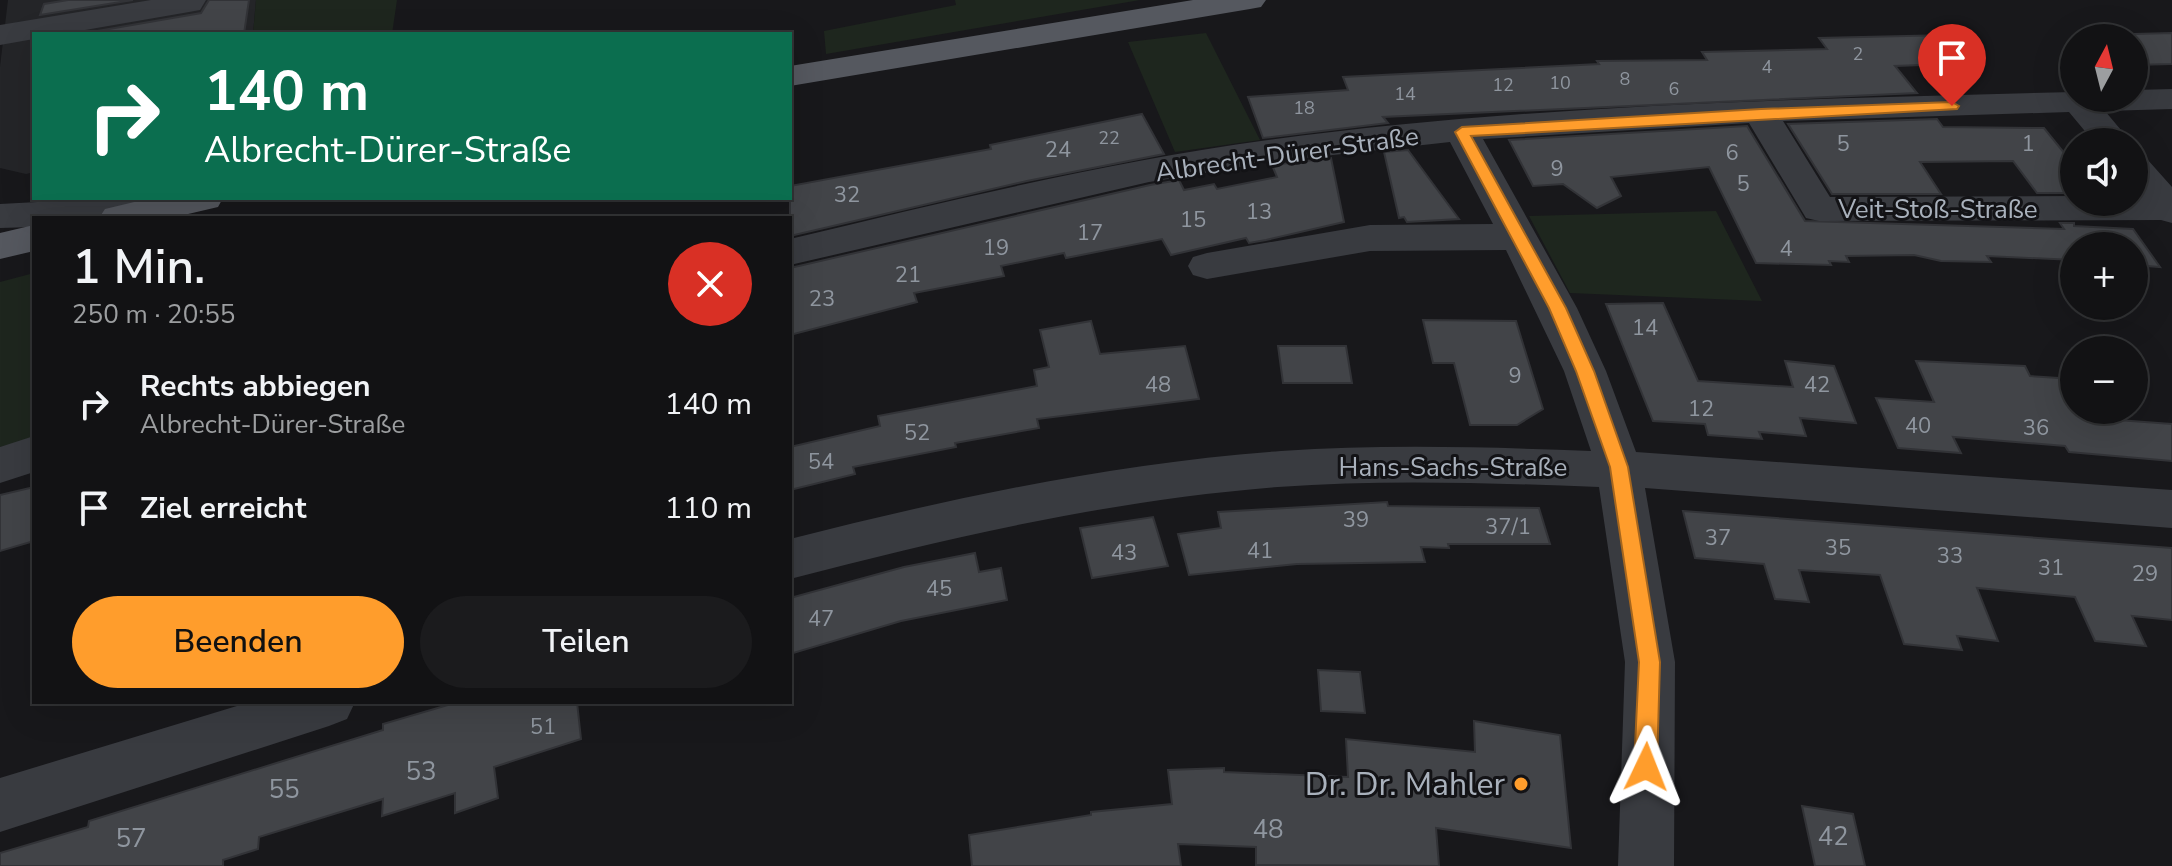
<!DOCTYPE html>
<html lang="de">
<head>
<meta charset="utf-8">
<style>
  :root { --surface:#121214; --page:#1b1b1d; --text:#f1f3f6; --muted:#9c9ea0; --line:#313234; --accent:#ff9d2c }
  body { margin:0; font-family:"Nunito Sans",sans-serif; background:var(--page); color:var(--text); height:100vh; display:flex; flex-direction:column; font-size:30px; white-space:nowrap }
  * { box-sizing:border-box; margin:0 }
  p { font-size:26px; color:var(--muted) }
  .icon { flex:none; width:44px; height:44px; fill:none; stroke:currentColor; stroke-width:2; stroke-linecap:round; stroke-linejoin:round }
  .map { position:relative; flex:1; overflow:hidden }
  .panel { position:absolute; left:32px; top:216px; width:760px; height:488px; display:flex; flex-direction:column; background:var(--surface); border-radius:0px; box-shadow:0 8px 32px #0002,0 0 0 2px var(--line) }
  .panel>* { flex:none }
  .top-card { position:absolute; left:32px; top:32px; width:760px; height:168px; border-radius:0px; box-shadow:0 8px 32px #0002,0 0 0 2px var(--line); background:#0b6e4f; color:#fff; overflow:hidden }
  .needle { width:52px; rotate:7deg }
  .tools { position:absolute; left:2060px; top:24px; display:grid; gap:16px }
  .tools a { display:grid; place-items:center; width:88px; height:88px; border-radius:50%; background:var(--surface); box-shadow:0 8px 32px #0002,0 0 0 2px var(--line); font-size:40px }
  .pin { position:absolute; display:grid; place-items:center; width:68px; height:68px; color:#fff; margin:-82px -34px; border-radius:50% 50% 50% 0; rotate:-45deg; box-shadow:0 0 8px #0007 }
  .pin .icon { rotate:45deg }
  .me { position:absolute; width:88px; margin:-44px; rotate:2deg; stroke-linejoin:round; filter:drop-shadow(0 0 6px #0008) }
  .turn { display:flex; align-items:center; gap:28px; height:168px; padding:0 40px; font-size:36px }
  .turn .icon { width:104px; height:104px; stroke-width:2.5 }
  .turn b { display:block; font-size:56px; line-height:68px }
  .round { display:grid; place-items:center; flex:none; width:84px; height:84px; border-radius:42px; background:var(--page) }
  .head { display:flex; align-items:center; justify-content:space-between; height:136px; padding:0 40px }
  h1 { font-size:48px; font-weight:600; line-height:60px }
  .button { display:flex; gap:16px; margin-top:auto; padding:16px 40px }
  .button a { flex:1; height:92px; border-radius:48px; background:var(--accent); color:#111; font-size:32px; font-weight:600; line-height:92px; text-align:center }
  .button a+a { background:var(--page); color:var(--text) }
  ul { padding:0; list-style:none }
  li { display:flex; align-items:center; gap:24px; height:104px; padding:0 40px }
  li div { flex:1 }
  li b { display:block; font-size:30px }
  li em { font-style:normal }
  .map>svg:first-child { display:block }
</style>
</head>
<body>
<div class="map">
<svg width="2172" height="866" viewBox="0 0 2172 866">
  <rect width="100%" height="100%" fill="#18181b"/>
  <path fill="#242528" d="M8,0H256L253,34H34V172L26,174L0,168V67Z"/>
  <path fill="#1e261e" d="M256,0H397L392,34H253Z
    M955,0H1140L826,54L824,31L956,5Z
    M1206,33L1260,140L1175,152L1128,42Z
    M1716,211L1762,301L1570,293L1529,216Z
    M34,273V438L0,447V282Z"/>
  <path fill="#424448" stroke="#323337" stroke-width="2" d="M68,0H133L40,15L44,4Z
    M209,0H249L244,34H80L201,13Z
    M2172,33V64L2134,65V34Z
    M1949,35L1950,64L1895,66L1917,93L1383,117L1388,123L1263,138L1248,97L1348,90L1343,77L1599,64L1597,61L1707,60L1702,52L1827,49L1819,38Z
    M1142,114L1164,154L1027,181L790,236V186L991,149L990,145Z
    M1937,119L1943,127L2044,128L2074,165V193H2037L2013,161L1920,162L1941,194H1832L1788,124Z
    M1747,126L1805,221L2064,229L2060,223H2074V226L2133,229L2160,267L2134,265V246H2074V260L1987,256L1991,262L1941,261L1914,255L1846,256L1849,262L1829,261L1831,265L1756,263L1709,167L1611,177L1621,196L1597,208L1563,184L1533,186L1509,140Z
    M1408,150L1459,219L1407,222L1404,217L1399,218L1384,152Z
    M1331,158L1344,222L1266,240L1249,243L1246,238L1171,255L1162,239L1066,258L1064,253L1001,266L1004,276L914,293L917,302L790,335V268L1150,185L1179,180L1184,190L1214,184L1217,189L1277,177L1272,165Z
    M1663,303L1698,381L1793,387L1785,361L1834,366L1856,423L1800,418L1806,436L1759,432L1762,439L1708,435L1705,424L1653,421L1606,304Z
    M1423,320L1516,321L1543,409L1517,425H1470L1454,363H1433Z
    M1091,321L1100,354L1185,346L1199,399L1037,419L1039,428L955,443L956,447L853,467L855,474L790,490V447L880,426L878,416L1037,386L1034,370L1049,367L1040,330Z
    M1278,346H1346L1352,383H1283Z
    M1916,361L2025,366L2030,376L2074,379V410H2112L2118,420L2172,424V461L2069,452L2065,446L1953,437L1961,453L1898,448L1876,398L1934,402Z
    M34,487V541L0,551V495Z
    M1387,502L1388,506L1539,508L1550,544H1448L1449,548L1421,547L1425,562L1297,564L1189,575L1178,534L1221,528L1218,512Z
    M1683,511L2172,548V620L2132,616L2146,646L2095,641L2075,597L1977,588L1998,641L1957,636L1962,650L1904,644L1880,575L1799,570L1809,602L1775,599L1764,564L1695,558Z
    M1153,517L1168,566L1092,578L1080,528Z
    M975,553L979,572L1001,568L1007,600L901,621L790,654V598L904,567Z
    M1318,670L1360,672L1365,713L1321,711Z
    M458,702H577L581,739L494,767L498,798L484,803L455,813V793L382,816L383,799L259,837L258,849L223,860V866H0V853L88,827L89,821L383,730V724Z
    M1474,721L1560,735L1571,848L1436,828L1439,866L1256,865V847L1178,844L1181,866H972L969,835L1091,815V812L1172,804L1168,770L1224,768V772L1348,777L1346,739L1475,752Z
    M1802,806L1853,814L1865,866H1815Z"/>
  <g fill="none" stroke-linecap="round" stroke-linejoin="round">
    <path fill="#393b40" fill-rule="evenodd" d="M151,0H206L200,10L189,12L62,34H34V39L0,45V25Z
      M2172,89V109L2105,111L2131,142H2094L2069,112L1783,121L1830,197L2074,196V202H2134V196H2139L2134,190V156L2147,159L2172,187V223L2161,220L1819,221L1806,218L1749,123L1483,139L1577,308L1606,371L1636,452L2172,490V528L1645,488L1675,662L1674,866H1618L1625,662L1599,487C1493,483 1384,479 1278,487C1112,500 950,537 790,579V539C951,498 1114,463 1281,451C1383,444 1488,447 1591,451L1564,371L1506,250L1370,251L1207,279L1193,275L1188,266L1193,257L1207,253L1370,225L1493,224L1450,142L1270,162L1149,182L790,265V239C948,201 1107,162 1268,140C1535,104 1805,99 2074,92V98H2134V90Z
      M112,198H165L176,208L165,218H34V227L0,228V204Z
      M34,436V472L0,483V447Z
      M250,702H355L347,719L329,726L0,832V778Z"/>
    <path fill="#55585f" fill-rule="evenodd" d="M1193,0H1266L1261,7L1250,9L790,86V66Z
      M151,198H223L218,207L171,218H99L105,209Z
      M34,225V251L0,259V233Z"/>
  </g>
  <path fill="#ff9d2c" stroke="#a6661d" stroke-width="2" d="M1952,102L1959,106L1957,109L1471,136L1566,308L1594,371L1628,467L1660,662L1657,767L1653,774L1646,777L1638,774L1634,767L1639,662L1610,467L1576,371L1549,308L1455,132L1462,127L1761,109Z"/>
  <circle fill="#ff9d2c" stroke="#131316" stroke-width="3" cx="1521" cy="784" r="8"/>
  <g text-anchor="middle" stroke-width="6" stroke-linejoin="round" paint-order="stroke">
    <g font-size="18" fill="#8f969f">
      <text x="1858" y="60">2</text>
      <text x="1767" y="73">4</text>
      <text x="1625" y="85">8</text>
      <text x="1560" y="89">10</text>
      <text x="1503" y="91">12</text>
      <text x="1674" y="95">6</text>
      <text x="1405" y="100">14</text>
      <text x="1304" y="114">18</text>
      <text x="1109" y="144">22</text>
    </g>
    <g font-size="22" fill="#8f969f">
      <text x="1843" y="151">5</text>
      <text x="2028" y="151">1</text>
      <text x="1058" y="157">24</text>
      <text x="1732" y="160">6</text>
      <text x="1557" y="176">9</text>
      <text x="1743" y="191">5</text>
      <text x="847" y="202">32</text>
      <text x="1259" y="219">13</text>
      <text x="1193" y="227">15</text>
      <text x="1090" y="240">17</text>
      <text x="996" y="255">19</text>
      <text x="1786" y="256">4</text>
      <text x="908" y="282">21</text>
      <text x="822" y="306">23</text>
      <text x="1645" y="335">14</text>
      <text x="1515" y="383">9</text>
      <text x="1158" y="392">48</text>
      <text x="1817" y="392">42</text>
      <text x="1701" y="416">12</text>
      <text x="1918" y="433">40</text>
      <text x="2036" y="435">36</text>
      <text x="917" y="440">52</text>
      <text x="821" y="469">54</text>
      <text x="1356" y="527">39</text>
      <text x="1508" y="534">37/1</text>
      <text x="1718" y="545">37</text>
      <text x="1838" y="555">35</text>
      <text x="1260" y="558">41</text>
      <text x="1124" y="560">43</text>
      <text x="1950" y="563">33</text>
      <text x="2051" y="575">31</text>
      <text x="2145" y="581">29</text>
      <text x="939" y="596">45</text>
      <text x="821" y="626">47</text>
      <text x="543" y="734">51</text>
    </g>
    <g font-size="26" fill="#a9b1bc" stroke="#131316">
      <text transform="translate(1287 154) rotate(-8)" y="9">Albrecht-Dürer-Straße</text>
      <text x="1938" y="218">Veit-Stoß-Straße</text>
      <text x="1453" y="476">Hans-Sachs-Straße</text>
    </g>
    <g font-size="26" fill="#8f969f">
      <text x="421" y="780">53</text>
      <text x="284" y="798">55</text>
      <text x="1268" y="838">48</text>
      <text x="1833" y="845">42</text>
      <text x="131" y="847">57</text>
    </g>
    <g font-size="32" fill="#a9b1bc" stroke="#131316" text-anchor="end">
      <text x="1505" y="795">Dr. Dr. Mahler</text>
    </g>
  </g>
</svg>
<div class="tools">
<a><svg class="needle" viewBox="-14 -14 28 28"><path d="M0-13l5 13h-10z" fill="#e53935"/><path d="M0 13l5-13h-10z" fill="#9c9ea0"/></svg></a>
<a><svg class="icon" aria-label="sound" viewBox="0 0 24 24"><path d="M4 9h4l5-4v14l-5-4H4zM17 9q2 3 0 6"/></svg></a>
<a>+</a>
<a>−</a>
</div>
<div class="pin" style="left:1952px;top:106px;background:#d93025"><svg class="icon" aria-label="arrive" viewBox="0 0 24 24"><path d="M6 21V4h12l-3 4 3 4H6"/></svg></div>
<svg class="me" style="left:1646px;top:767px" viewBox="-20 -20 40 40"><path d="M0-17L14 15 0 8-14 15z" fill="#ff9d2c" stroke="#fff" stroke-width="4"/></svg>
<div class="top-card">
<div class="turn"><svg class="icon" aria-label="right" viewBox="0 0 24 24"><path d="M7 20v-9h11M14 6l5 5-5 5"/></svg><div><b>140 m</b>Albrecht-Dürer-Straße</div></div>
</div>
<section class="panel">
<div class="head"><div><h1>1 Min.</h1><p>250 m · 20:55</p></div><a class="round" style="background:#d93025;color:#fff"><svg class="icon" aria-label="close" viewBox="0 0 24 24"><path d="M6 6l12 12M18 6L6 18"/></svg></a></div>
<ul>
<li><svg class="icon" aria-label="right" viewBox="0 0 24 24"><path d="M7 20v-9h11M14 6l5 5-5 5"/></svg><div><b>Rechts abbiegen</b><p>Albrecht-Dürer-Straße</p></div><em>140 m</em></li>
<li><svg class="icon" aria-label="arrive" viewBox="0 0 24 24"><path d="M6 21V4h12l-3 4 3 4H6"/></svg><div><b>Ziel erreicht</b></div><em>110 m</em></li>
</ul>
<div class="button"><a>Beenden</a><a>Teilen</a></div>
</section>
</div>
</body>
</html>
